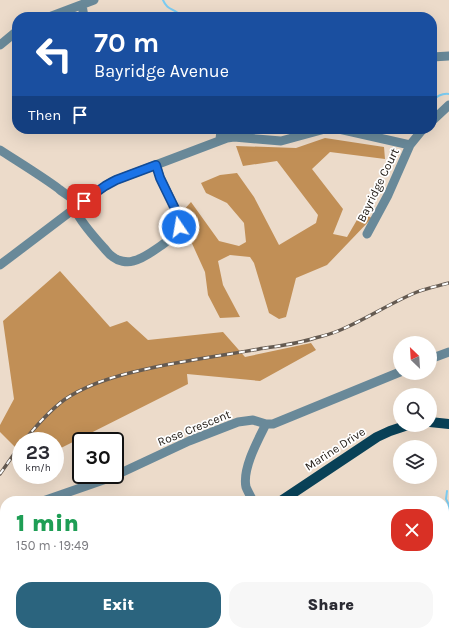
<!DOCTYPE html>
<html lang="en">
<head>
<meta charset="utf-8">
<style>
  :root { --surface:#fff; --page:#f7f7f7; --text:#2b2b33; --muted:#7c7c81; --accent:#2b647e }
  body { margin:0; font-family:Karla,sans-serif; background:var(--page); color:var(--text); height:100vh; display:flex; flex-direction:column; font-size:15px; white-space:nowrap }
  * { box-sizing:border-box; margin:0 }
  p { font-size:13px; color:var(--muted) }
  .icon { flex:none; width:22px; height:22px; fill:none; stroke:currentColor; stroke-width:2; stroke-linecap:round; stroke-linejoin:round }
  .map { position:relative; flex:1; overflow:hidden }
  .sheet { position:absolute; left:0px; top:496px; width:449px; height:140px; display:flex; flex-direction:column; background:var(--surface); border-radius:16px 16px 0 0; box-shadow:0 4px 16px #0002 }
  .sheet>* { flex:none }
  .hud { position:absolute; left:12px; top:12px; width:425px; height:122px; border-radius:16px; box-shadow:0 4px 16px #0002; background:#1a4fa0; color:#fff; overflow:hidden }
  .needle { width:26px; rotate:335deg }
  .buttons { position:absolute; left:393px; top:336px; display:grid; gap:8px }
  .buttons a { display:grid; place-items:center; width:44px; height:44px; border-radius:50%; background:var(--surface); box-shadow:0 4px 16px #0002; font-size:20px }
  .speed { position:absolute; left:12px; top:432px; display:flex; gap:8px; font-size:20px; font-weight:700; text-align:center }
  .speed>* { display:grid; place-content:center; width:52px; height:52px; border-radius:50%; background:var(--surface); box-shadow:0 4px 16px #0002; line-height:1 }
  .speed small { font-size:10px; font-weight:400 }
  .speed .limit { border:2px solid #111; border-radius:6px; background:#fff; color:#111 }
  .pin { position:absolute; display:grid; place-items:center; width:34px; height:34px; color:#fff; margin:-17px; border-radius:8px; box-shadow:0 2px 6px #0006 }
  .me { position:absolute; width:44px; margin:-22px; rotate:348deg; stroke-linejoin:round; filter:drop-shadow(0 0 3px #0008) }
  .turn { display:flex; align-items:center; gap:14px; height:84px; padding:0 16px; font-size:18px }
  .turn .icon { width:52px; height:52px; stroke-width:2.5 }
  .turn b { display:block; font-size:28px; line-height:34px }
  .then { display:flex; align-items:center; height:38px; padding:0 16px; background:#0003; gap:8px; font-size:15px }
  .round { display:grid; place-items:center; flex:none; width:42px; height:42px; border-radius:16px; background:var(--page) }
  .headline { display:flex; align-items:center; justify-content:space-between; height:68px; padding:0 16px }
  h1 { font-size:24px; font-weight:800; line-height:30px; color:#1e9e55 }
  .cta { display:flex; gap:8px; margin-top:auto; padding:8px 16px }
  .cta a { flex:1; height:46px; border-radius:16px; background:var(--accent); color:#fff; font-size:16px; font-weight:800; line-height:46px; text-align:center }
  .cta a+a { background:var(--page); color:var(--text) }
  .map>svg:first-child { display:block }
</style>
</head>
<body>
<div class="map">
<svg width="449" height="636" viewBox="0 0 449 636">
  <rect width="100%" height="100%" fill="#ecdbca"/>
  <path fill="#c18f56" d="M325,138L384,147L385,159L330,152L312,169L343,209L333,234L347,237L361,213L372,218L327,265L296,278L286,317L279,319L269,313L254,263L250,257L230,255L218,261L223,285L240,317L220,318L208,295L205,272L185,228L182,212L191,202L219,241L239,246L246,242L244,223L227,203L206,193L201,183L220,175L237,173L254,197L279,245L316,223L318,215L277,161L243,166L236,146L296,148Z
    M60,271L110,327L127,321L148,340L223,332L245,357L311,343L316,350L260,381L187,374L188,384L55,451V441H21V453L0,432V425L14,399L3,321Z
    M5,616V631H58L49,636H0V618Z"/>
  <path fill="#7bccf2" d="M449,505V636H242L243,631H444V506Z"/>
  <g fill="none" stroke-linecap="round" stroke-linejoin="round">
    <path stroke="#7bccf2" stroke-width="2" d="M163,0C167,9 171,8 178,13C181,15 180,16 184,16C190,16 191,15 197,17
      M432,101C437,96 442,93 449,94
      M447,491L446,499L449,505"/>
    <path stroke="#698999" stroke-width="9" d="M82,5L84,17
      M49,17L94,0
      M0,45L17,31
      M432,57L449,56
      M432,121L449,105
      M339,129L410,145L423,129
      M220,140L221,129
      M0,150C20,163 40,175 59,189C62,192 68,195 71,198C73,202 75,210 78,215C85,227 95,238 104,248C107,251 109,255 113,257C118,261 127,263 133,261C143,259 153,251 162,245C174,236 181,231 178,215L160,177L156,165
      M367,234L388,195L410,145
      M0,265L95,193L111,182L116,180L227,138L234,137L281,141L325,129
      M430,359L449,352
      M43,501L112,477L189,441L238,422L253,420L266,424H273L400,372
      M253,501C251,497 248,492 246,487C242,469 258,440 266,424
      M0,522L5,519"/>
    <path stroke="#094157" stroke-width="10" d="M430,422L449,424
      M281,501L377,437L390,431L408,425
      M69,636L80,631"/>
    <g stroke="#645a51" stroke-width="3.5">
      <path id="rail" d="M24,441C36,426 48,412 64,400C87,384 115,376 142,370C181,361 220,356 259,349C278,346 297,344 315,338C323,336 331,334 338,331C365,320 390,303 417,292C427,288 438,286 449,283
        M0,474L21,444"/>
    </g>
    <use href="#rail" stroke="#fff" stroke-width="2" stroke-dasharray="6" stroke-linecap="butt"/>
  </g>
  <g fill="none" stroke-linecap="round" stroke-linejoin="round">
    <g stroke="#114b97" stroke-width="10">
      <path id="route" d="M84,201L105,186L116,180L156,165L160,178L178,215L179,221V227"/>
    </g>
    <use href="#route" stroke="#1a73e8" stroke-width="7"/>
  </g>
  <g text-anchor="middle" stroke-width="3.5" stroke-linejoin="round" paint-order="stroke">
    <g font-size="12" fill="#26201a" stroke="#fff">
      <text transform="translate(378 185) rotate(-64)" y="4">Bayridge Court</text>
      <text transform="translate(194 428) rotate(-22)" y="4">Rose Crescent</text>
      <text transform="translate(335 449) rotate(-33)" y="4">Marine Drive</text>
    </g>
  </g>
</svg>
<div class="buttons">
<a><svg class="needle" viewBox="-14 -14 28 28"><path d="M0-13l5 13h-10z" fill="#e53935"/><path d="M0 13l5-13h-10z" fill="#7c7c81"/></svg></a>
<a><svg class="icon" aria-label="search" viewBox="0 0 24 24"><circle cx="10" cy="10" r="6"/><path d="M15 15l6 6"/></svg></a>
<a><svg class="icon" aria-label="layers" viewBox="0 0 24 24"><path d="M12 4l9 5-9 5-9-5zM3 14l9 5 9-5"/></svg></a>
</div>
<div class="speed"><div>23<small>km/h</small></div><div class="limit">30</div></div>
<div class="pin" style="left:84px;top:201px;background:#d93025"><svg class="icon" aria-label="arrive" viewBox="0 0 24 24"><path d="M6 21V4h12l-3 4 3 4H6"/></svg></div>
<svg class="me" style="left:179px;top:227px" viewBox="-20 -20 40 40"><circle r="17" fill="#1a73e8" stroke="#fff" stroke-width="3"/><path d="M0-11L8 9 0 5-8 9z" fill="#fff"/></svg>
<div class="hud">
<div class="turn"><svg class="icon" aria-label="left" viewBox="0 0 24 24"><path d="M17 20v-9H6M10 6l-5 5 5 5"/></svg><div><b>70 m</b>Bayridge Avenue</div></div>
<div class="then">Then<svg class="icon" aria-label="arrive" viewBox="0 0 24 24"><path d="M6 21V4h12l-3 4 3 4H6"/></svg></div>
</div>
<section class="sheet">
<div class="headline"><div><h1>1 min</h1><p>150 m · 19:49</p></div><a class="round" style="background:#d93025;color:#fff"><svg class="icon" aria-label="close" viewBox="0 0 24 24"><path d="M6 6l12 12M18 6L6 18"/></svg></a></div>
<div class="cta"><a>Exit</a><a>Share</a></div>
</section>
</div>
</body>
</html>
